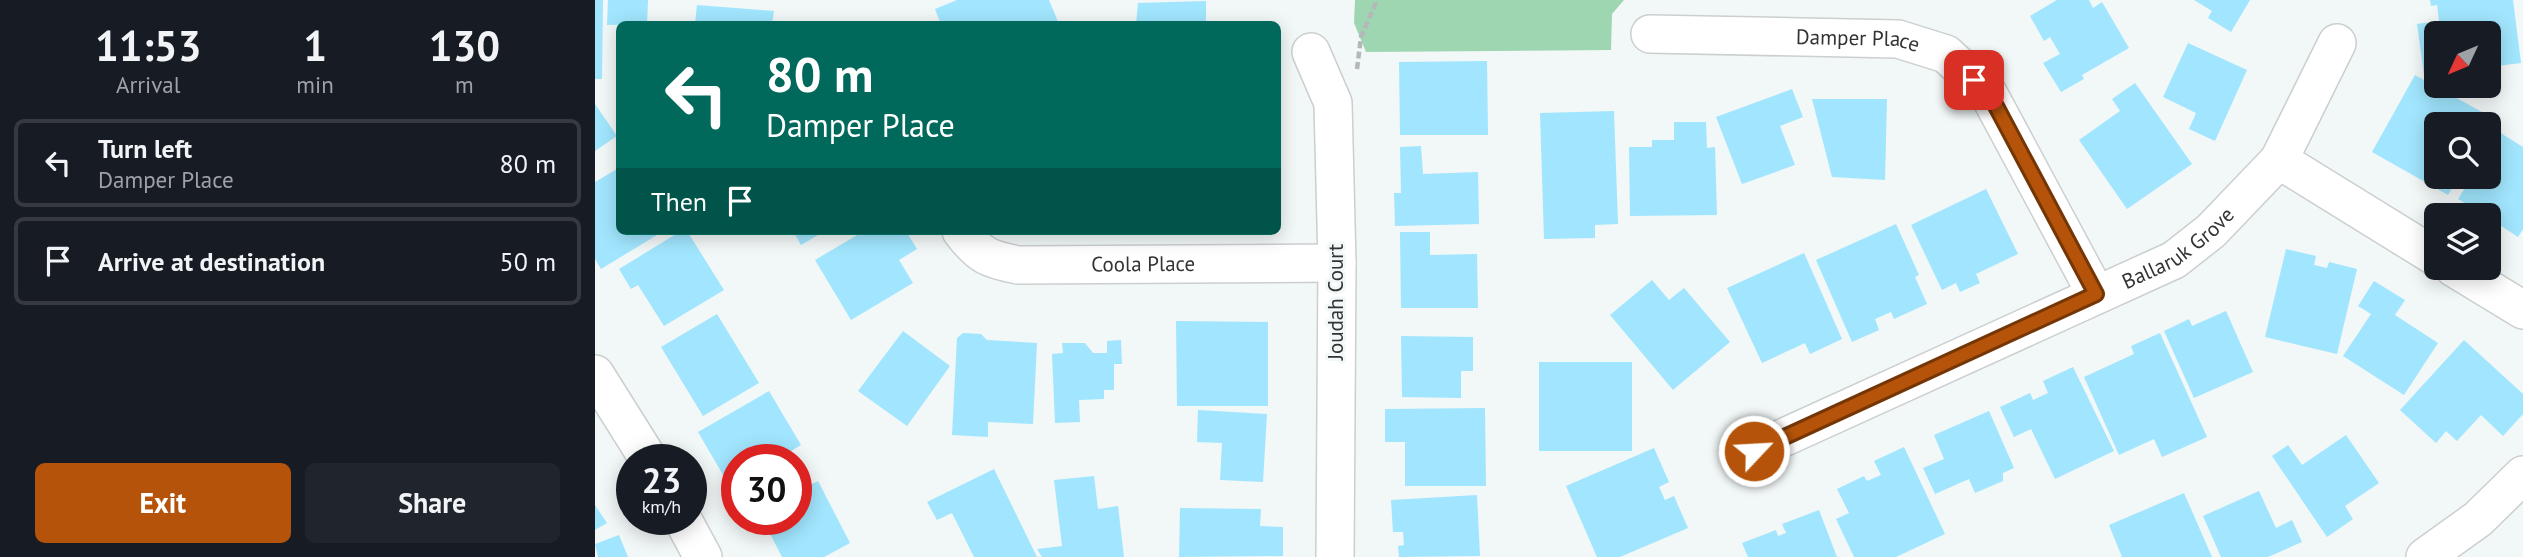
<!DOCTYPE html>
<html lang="en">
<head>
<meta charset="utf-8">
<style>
  :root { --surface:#171b24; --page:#20242c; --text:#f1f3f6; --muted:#9ea1a6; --line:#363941; --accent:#b45309 }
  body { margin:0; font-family:"PT Sans",sans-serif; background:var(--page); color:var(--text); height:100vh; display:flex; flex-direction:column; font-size:26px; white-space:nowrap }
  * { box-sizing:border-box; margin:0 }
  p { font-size:23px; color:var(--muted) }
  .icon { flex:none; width:38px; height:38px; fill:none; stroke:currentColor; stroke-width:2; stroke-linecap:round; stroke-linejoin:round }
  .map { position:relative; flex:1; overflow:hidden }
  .drawer { display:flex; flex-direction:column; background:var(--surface); width:595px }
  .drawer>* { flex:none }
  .top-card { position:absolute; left:21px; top:21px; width:665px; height:214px; border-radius:10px; box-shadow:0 4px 18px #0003; background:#00695c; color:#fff; overflow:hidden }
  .needle { width:46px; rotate:226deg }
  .tools { position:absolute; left:1829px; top:21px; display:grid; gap:14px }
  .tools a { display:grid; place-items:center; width:77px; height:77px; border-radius:10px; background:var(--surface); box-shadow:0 4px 18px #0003; font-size:35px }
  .speed { position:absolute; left:21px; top:444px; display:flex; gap:14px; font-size:35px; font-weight:700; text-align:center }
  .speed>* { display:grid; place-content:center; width:91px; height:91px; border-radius:50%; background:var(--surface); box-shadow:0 4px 18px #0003; line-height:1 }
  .speed small { font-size:18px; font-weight:400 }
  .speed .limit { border:10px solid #d22; background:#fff; color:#111 }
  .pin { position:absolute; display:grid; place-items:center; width:60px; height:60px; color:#fff; margin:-30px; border-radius:14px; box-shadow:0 4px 10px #0006 }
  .me { position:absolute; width:77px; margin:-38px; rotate:65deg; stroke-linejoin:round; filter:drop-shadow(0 0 5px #0008) }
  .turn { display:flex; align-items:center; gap:24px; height:147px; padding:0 35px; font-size:32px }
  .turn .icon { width:91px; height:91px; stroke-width:2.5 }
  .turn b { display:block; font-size:49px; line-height:60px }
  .then { display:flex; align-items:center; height:66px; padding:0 35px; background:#0003; gap:14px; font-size:26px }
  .eta { display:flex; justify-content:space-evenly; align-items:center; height:119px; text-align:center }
  .eta b { font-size:42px; font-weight:700; line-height:49px }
  .primary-button { display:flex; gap:14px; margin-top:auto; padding:14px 35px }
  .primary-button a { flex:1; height:80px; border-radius:10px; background:var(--accent); color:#fff; font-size:28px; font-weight:700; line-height:80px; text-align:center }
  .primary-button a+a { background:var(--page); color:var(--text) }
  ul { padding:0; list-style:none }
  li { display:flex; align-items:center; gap:21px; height:88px; margin:0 14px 10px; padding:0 21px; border:4px solid var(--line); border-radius:10px }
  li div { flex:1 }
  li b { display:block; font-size:26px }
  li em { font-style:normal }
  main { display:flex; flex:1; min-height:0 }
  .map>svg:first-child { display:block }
</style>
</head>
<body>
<main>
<section class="drawer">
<div class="eta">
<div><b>11:53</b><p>Arrival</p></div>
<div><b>1</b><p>min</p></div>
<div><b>130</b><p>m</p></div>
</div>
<ul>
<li><svg class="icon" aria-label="left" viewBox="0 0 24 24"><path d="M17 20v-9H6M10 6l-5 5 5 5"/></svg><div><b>Turn left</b><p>Damper Place</p></div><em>80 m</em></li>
<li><svg class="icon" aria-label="arrive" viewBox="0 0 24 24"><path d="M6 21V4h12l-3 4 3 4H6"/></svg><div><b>Arrive at destination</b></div><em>50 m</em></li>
</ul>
<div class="primary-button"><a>Exit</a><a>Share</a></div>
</section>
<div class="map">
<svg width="1928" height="557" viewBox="0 0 1928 557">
  <rect width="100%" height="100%" fill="#f2f7f7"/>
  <path fill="#9fd6b2" d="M760,0H1029L1017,14L1016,50L771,52L759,23Z"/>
  <path fill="#a1e6fe" d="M0,0H8L7,79H0Z
    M13,0H53L52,24L12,25Z
    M362,0H454L464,24H346L340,9Z
    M1462,0H1494L1498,8L1507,2L1534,48L1487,75L1489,79L1466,92L1448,63L1465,54L1455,37L1449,41L1435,16Z
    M1599,0H1655L1636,32L1613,18L1617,11Z
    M1835,0H1918L1926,63L1894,67V33H1841V74L1829,75L1822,24L1844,21L1842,5L1836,6Z
    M611,1V24H541L543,3Z
    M102,5L179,11L177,24H100Z
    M1593,43L1652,70L1620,141L1594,129L1601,113L1568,97Z
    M892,61L893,135H805L804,62Z
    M1820,75L1896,117L1892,124H1841V177H1863L1853,195L1777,152Z
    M1540,83L1597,164L1532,209L1484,140L1525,111L1517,99Z
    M1197,89L1208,117L1185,126L1200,165L1147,184L1121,117Z
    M1217,99H1292L1290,180L1237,177Z
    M0,104L22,136L0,151Z
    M1019,111L1023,224L1000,225V238L949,239L945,113Z
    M1079,122H1111L1112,148L1120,147L1122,215L1035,216L1034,147H1057V140H1079Z
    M1904,132L1928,147V229L1923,237L1894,218V215H1889L1863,199L1877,177H1894V150Z
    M826,146L828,174L883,172L884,224L800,226L799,193H806L805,147Z
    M22,169L24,173V231H60L62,235L6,269L0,259V182Z
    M1391,189L1423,254L1381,274L1385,283L1365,292L1361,283L1347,290L1316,225Z
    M1301,224L1324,275L1320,277L1332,304L1299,319L1296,312L1280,319L1284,330L1257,342L1221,260Z
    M86,231H92L129,290L69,326L43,285L36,289L24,269Z
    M198,231H230L206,245Z
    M269,231H311L322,249L304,260L318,283L256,320L220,260Z
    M805,232H835V255L882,254L883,308H806Z
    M1691,249L1721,256L1719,265L1732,268L1734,262L1762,269L1742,354L1670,337Z
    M1209,253L1247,339L1215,354L1210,343L1167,363L1132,288Z
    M1057,280L1074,300L1089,288L1135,342L1078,390L1015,315Z
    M1779,281L1810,300L1800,315L1843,343L1809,395L1748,356L1776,314L1763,306Z
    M1631,311L1658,372L1599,398L1569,331L1594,319L1597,326Z
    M122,314L164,383L108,416L66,347Z
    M581,321L673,322V406H582Z
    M308,331L355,366L312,426L263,391Z
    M368,333L386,334L392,340L442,343L438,424L393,422V437L357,435L362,338Z
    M1565,333L1612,437L1567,457L1559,439L1524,455L1489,377L1539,354L1536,346Z
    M806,336L878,337V371H866V398L807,397Z
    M526,340L527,364H519V390H509V399L484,400L485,422L460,423L457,354L468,353L467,343H490L498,353H512V341Z
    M1869,340L1928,394V414L1908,436L1886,415L1862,441L1851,431L1841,443L1805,410Z
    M944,362H1037V451H944Z
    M1478,367L1519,451L1460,479L1436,429L1419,437L1405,407L1435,393L1438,400L1453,393L1448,381Z
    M174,391L206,445L181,460H142V499L103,432Z
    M890,408L891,486H810V442H790V409Z
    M603,410L672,414L668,482L625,480L627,443L602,442Z
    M1394,411L1419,468L1408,473V481L1380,493L1374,479L1340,494L1328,468L1349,459L1339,435Z
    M1751,435L1784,483L1750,506L1758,519L1732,537L1677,456L1693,445L1707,465Z
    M1309,447L1350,534L1301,557H1259L1241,519L1254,513L1242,489L1269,476L1272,481L1286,475L1279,461Z
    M1059,448L1074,482L1064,487L1070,500L1079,496L1093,528L1025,557H1002L971,486Z
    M399,469L442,557H379L357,513L342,520L332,502Z
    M499,476L503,509L523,506L529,557H447L442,549L467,546L459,480Z
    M223,481L255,543L229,557H187L168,520H201V492Z
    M1664,491L1681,528L1697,520L1707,542L1673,557H1626L1608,516Z
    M1589,493L1617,557H1527L1514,525Z
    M882,495L885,556L804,557L803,546L809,545L808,532H798L796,500Z
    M0,505L12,523L0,530Z
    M585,508L666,509L665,526L688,527V556L584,557Z
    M1224,510L1242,557H1153L1147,543L1181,530L1183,536L1191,533L1187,524Z
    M24,535L33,557H3L0,544Z"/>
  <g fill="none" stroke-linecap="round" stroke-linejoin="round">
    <g stroke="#cbcfcf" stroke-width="40">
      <g id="minor">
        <path id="s1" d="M1055,34L1303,39L1351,54L1393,93L1501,294"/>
        <path d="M716,52L738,103L742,263L740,557"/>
        <path d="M1684,160L1841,257"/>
        <path id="s2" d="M366,231C385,256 393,259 423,265L742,263"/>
        <path d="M1859,268L1928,310"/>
        <path d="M0,374L54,460"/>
        <path id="s3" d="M1159,451L1579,260L1616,231L1684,160L1742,43"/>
        <path d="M88,520L108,557"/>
        <path d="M1830,557L1883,519L1928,475"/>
      </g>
    </g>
    <path stroke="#b4b8b8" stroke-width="4.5" stroke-dasharray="7 3.5" stroke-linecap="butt" d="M762,69L766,37L782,0"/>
    <use href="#minor" stroke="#fff" stroke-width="37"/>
  </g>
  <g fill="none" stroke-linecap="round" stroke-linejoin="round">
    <g stroke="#753606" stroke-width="18">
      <path id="route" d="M1159,451L1501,294L1394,93L1379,80"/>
    </g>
    <use href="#route" stroke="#b45309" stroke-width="12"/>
  </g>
  <g text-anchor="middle" stroke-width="6" stroke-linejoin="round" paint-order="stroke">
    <g font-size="21" fill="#323333" stroke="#f2f7f7">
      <text dy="7" stroke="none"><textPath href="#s1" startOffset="208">Damper Place</textPath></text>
      <text dy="7" stroke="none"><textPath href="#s3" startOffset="471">Ballaruk Grove</textPath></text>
      <text dy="7" stroke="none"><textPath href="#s2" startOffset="194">Coola Place</textPath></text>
      <text transform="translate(741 302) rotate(-90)" y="7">Joudah Court</text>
    </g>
  </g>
</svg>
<div class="tools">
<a><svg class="needle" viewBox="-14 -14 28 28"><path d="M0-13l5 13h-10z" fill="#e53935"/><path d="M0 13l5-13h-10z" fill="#9ea1a6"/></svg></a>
<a><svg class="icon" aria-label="search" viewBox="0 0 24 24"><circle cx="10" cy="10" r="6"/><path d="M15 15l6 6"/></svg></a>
<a><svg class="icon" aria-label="layers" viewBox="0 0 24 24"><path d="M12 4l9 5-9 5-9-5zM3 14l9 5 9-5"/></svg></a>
</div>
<div class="speed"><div>23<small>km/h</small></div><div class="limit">30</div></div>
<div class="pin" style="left:1379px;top:80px;background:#d93025"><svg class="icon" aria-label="arrive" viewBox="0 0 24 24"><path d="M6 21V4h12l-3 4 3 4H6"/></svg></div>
<svg class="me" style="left:1159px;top:451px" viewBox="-20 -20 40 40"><circle r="17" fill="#b45309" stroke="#fff" stroke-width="3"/><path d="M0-11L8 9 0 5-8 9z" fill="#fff"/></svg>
<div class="top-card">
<div class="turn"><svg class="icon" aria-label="left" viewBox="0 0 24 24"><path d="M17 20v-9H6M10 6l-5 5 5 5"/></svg><div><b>80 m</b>Damper Place</div></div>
<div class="then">Then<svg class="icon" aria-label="arrive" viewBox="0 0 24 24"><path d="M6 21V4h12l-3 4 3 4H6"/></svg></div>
</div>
</div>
</main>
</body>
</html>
